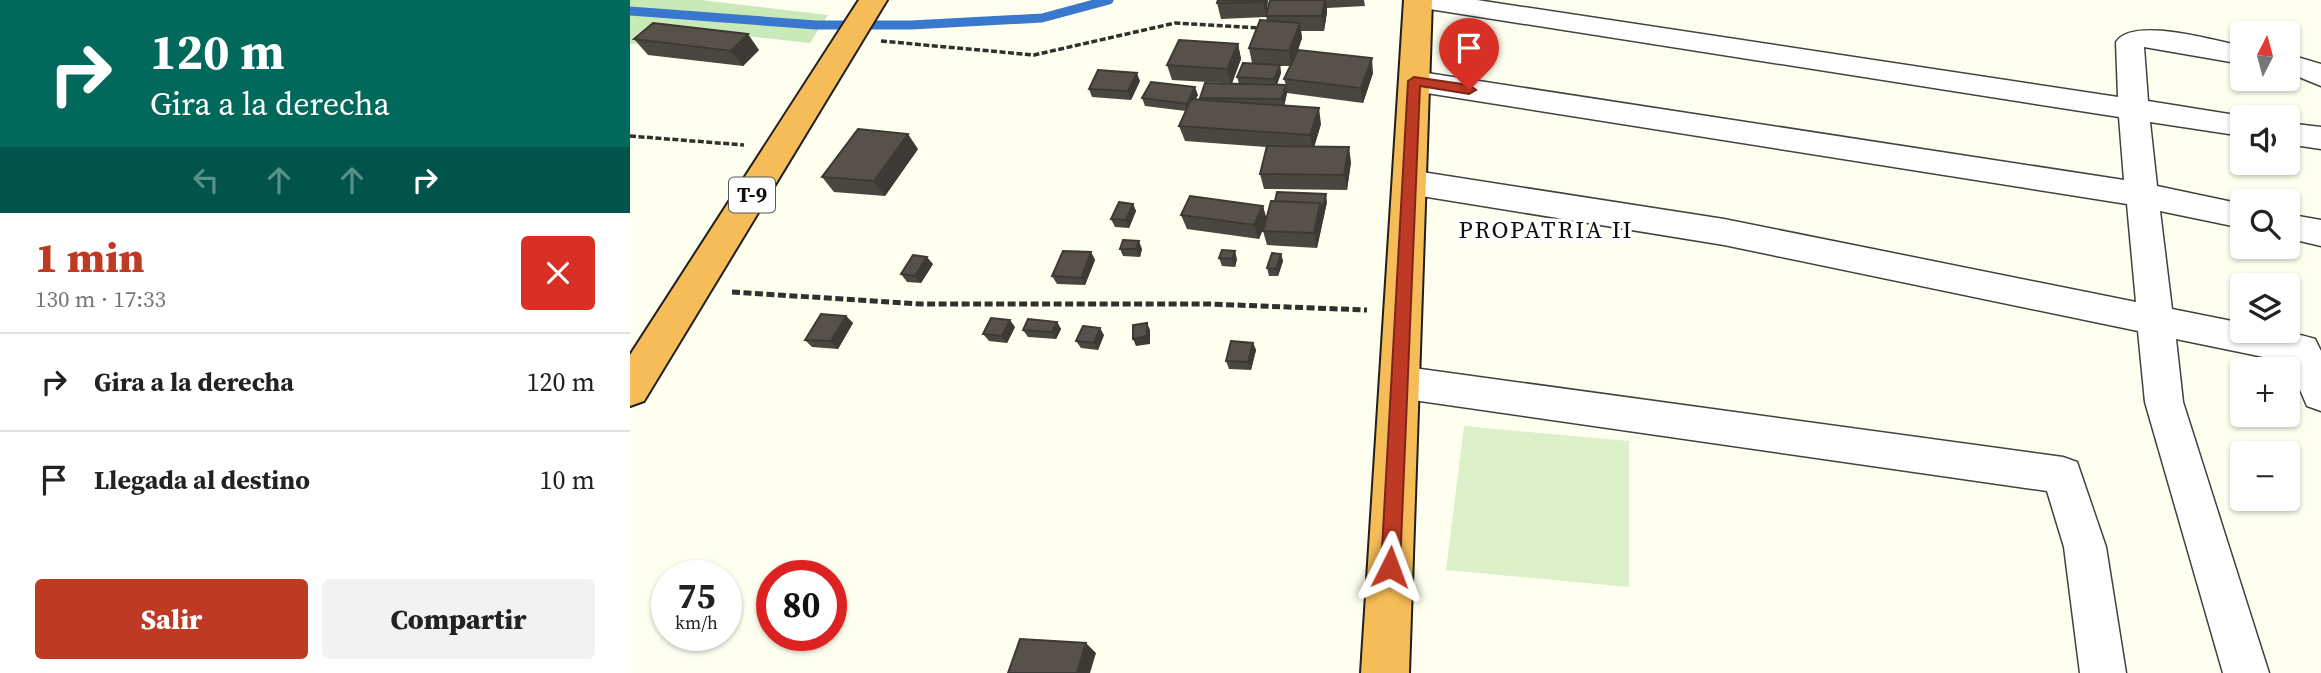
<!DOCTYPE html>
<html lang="es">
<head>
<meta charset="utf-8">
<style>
  :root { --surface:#fff; --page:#f2f2f2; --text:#222; --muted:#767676; --line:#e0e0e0; --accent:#bf3a25 }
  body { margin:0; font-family:"Source Serif 4",serif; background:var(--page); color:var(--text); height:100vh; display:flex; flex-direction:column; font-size:26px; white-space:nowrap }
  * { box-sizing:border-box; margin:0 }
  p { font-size:23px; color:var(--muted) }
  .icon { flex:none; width:38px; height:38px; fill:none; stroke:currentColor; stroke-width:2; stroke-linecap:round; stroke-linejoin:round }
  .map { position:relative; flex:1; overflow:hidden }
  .details { display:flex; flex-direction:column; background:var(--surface); width:630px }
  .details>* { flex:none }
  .guide { background:#00695c; color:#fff; overflow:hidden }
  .needle { width:46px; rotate:6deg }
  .tools { position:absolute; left:1600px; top:21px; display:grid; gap:14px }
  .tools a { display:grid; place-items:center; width:70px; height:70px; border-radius:7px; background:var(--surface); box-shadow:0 2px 5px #0004; font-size:35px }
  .speed { position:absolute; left:21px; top:560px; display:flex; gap:14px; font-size:35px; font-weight:700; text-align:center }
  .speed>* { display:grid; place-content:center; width:91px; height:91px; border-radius:50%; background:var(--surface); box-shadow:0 2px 5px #0004; line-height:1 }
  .speed small { font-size:18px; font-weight:400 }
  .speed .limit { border:10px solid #d22; background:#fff; color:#111 }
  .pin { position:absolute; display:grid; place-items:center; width:60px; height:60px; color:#fff; margin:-72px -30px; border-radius:50% 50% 50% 0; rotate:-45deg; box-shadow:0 0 7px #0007 }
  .pin .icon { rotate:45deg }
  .me { position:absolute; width:77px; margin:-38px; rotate:3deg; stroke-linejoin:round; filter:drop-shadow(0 0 5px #0008) }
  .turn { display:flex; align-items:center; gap:24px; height:147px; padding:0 35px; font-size:32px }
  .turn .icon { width:91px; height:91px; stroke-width:2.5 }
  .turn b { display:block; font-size:49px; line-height:60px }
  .lanes { display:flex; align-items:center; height:66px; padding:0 35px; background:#0003; justify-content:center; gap:35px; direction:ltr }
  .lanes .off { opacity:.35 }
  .round { display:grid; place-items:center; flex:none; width:74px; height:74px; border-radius:7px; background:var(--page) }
  .headline { display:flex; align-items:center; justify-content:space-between; height:119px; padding:0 35px }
  h1 { font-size:42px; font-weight:800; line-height:52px; color:var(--accent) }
  .action { display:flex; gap:14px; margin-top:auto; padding:14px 35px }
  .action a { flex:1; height:80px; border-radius:7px; background:var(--accent); color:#fff; font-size:28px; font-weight:800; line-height:80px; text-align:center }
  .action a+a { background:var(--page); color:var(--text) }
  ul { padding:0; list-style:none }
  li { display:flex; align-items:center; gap:21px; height:98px; padding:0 35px; border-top:2px solid var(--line) }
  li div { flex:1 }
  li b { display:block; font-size:26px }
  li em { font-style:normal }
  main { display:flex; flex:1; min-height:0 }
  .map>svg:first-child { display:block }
</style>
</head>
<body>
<main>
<section class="details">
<div class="guide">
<div class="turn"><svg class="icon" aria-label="right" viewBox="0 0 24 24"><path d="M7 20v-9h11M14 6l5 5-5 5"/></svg><div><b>120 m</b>Gira a la derecha</div></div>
<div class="lanes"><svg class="icon off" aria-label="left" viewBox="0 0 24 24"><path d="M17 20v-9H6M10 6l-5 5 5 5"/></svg><svg class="icon off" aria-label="ahead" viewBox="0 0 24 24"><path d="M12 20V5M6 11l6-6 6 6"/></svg><svg class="icon off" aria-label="ahead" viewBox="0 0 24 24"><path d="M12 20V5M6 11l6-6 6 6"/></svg><svg class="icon" aria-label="right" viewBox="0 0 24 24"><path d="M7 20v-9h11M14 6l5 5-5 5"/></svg></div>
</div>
<div class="headline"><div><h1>1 min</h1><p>130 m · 17:33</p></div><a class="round" style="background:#d93025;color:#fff"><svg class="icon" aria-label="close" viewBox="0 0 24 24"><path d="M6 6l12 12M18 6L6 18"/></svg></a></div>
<ul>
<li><svg class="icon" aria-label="right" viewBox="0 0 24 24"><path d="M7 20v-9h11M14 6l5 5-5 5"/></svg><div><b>Gira a la derecha</b></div><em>120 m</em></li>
<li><svg class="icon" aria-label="arrive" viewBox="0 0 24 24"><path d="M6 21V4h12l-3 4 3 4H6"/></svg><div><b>Llegada al destino</b></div><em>10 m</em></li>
</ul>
<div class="action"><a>Salir</a><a>Compartir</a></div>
</section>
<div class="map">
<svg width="1691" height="673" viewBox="0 0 1691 673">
  <rect width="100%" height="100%" fill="#ffffef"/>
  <path fill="#c9eab8" d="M0,0H71L198,15L180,43L41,28L12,43L0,44Z"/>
  <path fill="#dcf1ca" d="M834,426L999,441V587L816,570Z"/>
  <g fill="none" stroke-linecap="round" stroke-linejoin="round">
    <path stroke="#3a78ce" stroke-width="9" d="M0,11L186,25H281L412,18L479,0"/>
    <g stroke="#414141" stroke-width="3">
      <path id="minor" d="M779,0H847L1488,97L1486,42C1503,16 1584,41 1612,46V64L1514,47L1518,101L1618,117H1612V136L1520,122L1527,186L1612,204V228L1530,211L1542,309L1612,323V331C1638,331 1660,331 1685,339L1691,351V411L1677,406L1658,362L1546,339L1553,402L1639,673H1593L1515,402L1508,331L1094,245L779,194L768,190L763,182L768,174L779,170L1094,219L1506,302L1497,204L784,91L774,88L769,81L774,74L784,71L1494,180L1489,117L793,8L783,6Z
        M1657,54L1691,64V86L1657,72Z
        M1657,123L1691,127V149L1657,144Z
        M1657,214L1691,220V246L1657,238Z
        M769,366L1433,457L1447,462L1476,547L1496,673H1450L1434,547L1417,491L769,398L756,393L750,382L756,371Z"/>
    </g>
    <g stroke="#1f1f1f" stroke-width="4">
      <path id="highway" d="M229,0H257L14,401L0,406V355Z
        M774,0H802L779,673H731Z"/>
    </g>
    <path stroke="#303030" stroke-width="3.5" stroke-dasharray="6 2.5" stroke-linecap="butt" d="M251,41L404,55L545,23L630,28
      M0,136L114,145
      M102,292H109"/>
    <path stroke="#303030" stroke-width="5" stroke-dasharray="8 3.5" stroke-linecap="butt" d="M102,292L291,304H579L737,310"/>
    <use href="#minor" fill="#fff" fill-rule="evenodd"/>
    <use href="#highway" fill="#f5bc57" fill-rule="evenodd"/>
  </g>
  <path fill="#4b4640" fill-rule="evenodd" d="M588,0H638L636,17L591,19L587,3Z
    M640,0H734L735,6L697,8V12L694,31H671L672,38L668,50L743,73L733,103L657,93L654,106L691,124L684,147L721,162L717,190L634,189L630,174L636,147L555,141L549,126L556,111L515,106L512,98L568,95L565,99L570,100V98L595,83L542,80L537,65L608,44L611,59L602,84H609L607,77L622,63L619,48L637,21L636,16ZM650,66H660L654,79L656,85H647L651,73Z
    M4,39L129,50L113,66L18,55Z
    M510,81L501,100L462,97L459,89Z
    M288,149L255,196L204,192L192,177Z
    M697,202L687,248L637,245L633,231L635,224L629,239L557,229L551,215L633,206L636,219Z
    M503,204L506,211L499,228L485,227L481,219Z
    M490,249H512L510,257L493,256Z
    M461,252L465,260L455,285L427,284L422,276Z
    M651,254L653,261L648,276H639L637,268Z
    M589,258L607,259L605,267L592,266Z
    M303,264L291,283L277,282L271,274Z
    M216,316L223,323L208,349L182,347L175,340Z
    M427,322L431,329L426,339L398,337L393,330Z
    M385,327L377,343L359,341L353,334Z
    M474,335L468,350L451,348L446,341Z
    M623,343L626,350L621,370L599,369L596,361Z"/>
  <path fill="#3d3934" d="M633,0H638L636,17L633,2Z
    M695,0H696L697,12L694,31L692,16Z
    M670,23L672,38L662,67L659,51Z
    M118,34L129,50L113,66L101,51Z
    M608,44L611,59L601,84L597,69Z
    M742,58L743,73L733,103L731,88Z
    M650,65L651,73L646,87L644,79Z
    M507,73L510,81L501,100L498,91Z
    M656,85L657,93L654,107L652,99Z
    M565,87L568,95L559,112L557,104Z
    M689,108L691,124L683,151L680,135Z
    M278,134L288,149L255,196L244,181Z
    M719,147L721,162L717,190L714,175Z
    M696,194L697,202L687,248L684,233L690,203Z
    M503,204L506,211L499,228L496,220Z
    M633,206L637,220L629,239L624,225Z
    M509,241L512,249L510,257L506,249Z
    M605,251L607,259L605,267L602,259Z
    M461,252L465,260L455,285L451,278Z
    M651,254L653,261L648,276L646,269Z
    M297,257L303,264L291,283L285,276Z
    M216,316L223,323L208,349L201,341Z
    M380,320L385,327L377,343L372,336Z
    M427,322L431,329L426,339L422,332Z
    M517,323L520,330V344L506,346L503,339Z
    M470,328L474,335L468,350L464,343Z
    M623,343L626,350L621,370L618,362Z
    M456,643L466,653L460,673H447Z"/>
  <path fill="#57514a" stroke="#3d3934" stroke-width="2" d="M588,0H633V2L587,3Z
    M640,0H695L692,16H636Z
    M630,20L670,23L659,51L619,48Z
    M23,23L118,34L101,51L4,39Z
    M549,40L608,44L597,69L537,65Z
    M668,50L742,58L731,88L654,79Z
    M613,63L650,65L644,79L607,77Z
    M468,70L507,73L498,91L459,89Z
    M521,82L565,87L557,104L512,98Z
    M575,83L656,85L652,99L570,98Z
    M561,99L689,108L680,135L549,126Z
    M228,129L278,134L244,181L192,177Z
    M637,146L719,147L714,175L630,174Z
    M647,192L696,194L692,210L690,203L645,201Z
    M560,196L633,206L624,225L551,215Z
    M641,201L690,203L684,233L633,231Z
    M489,202L503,204L496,220L481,219Z
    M493,240L509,241L506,249H490Z
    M592,250L605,251L602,259L589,258Z
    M433,251L461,252L451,278L422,276Z
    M642,253L651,254L646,269L637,268Z
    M283,255L297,257L285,276L271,274Z
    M191,314L216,316L201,341L175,340Z
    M361,318L380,320L372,336L353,334Z
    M398,319L427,322L422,332L393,330Z
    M517,323V336L503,339V325Z
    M453,326L470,328L464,343L446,341Z
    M601,341L623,343L618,362L596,361Z
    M390,639L456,643L447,673H378Z"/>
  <path fill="#bf3a25" stroke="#7c2618" stroke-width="2" d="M784,77L839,85L846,90L839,94L790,86L770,567L767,573L760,576L754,573L751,567L778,81Z"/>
  <g text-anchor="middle" stroke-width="7" stroke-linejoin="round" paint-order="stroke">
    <rect fill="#fff" stroke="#565656" stroke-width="2" x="99" y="177.5" width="46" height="35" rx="5"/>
    <g font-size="21" font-weight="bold" fill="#0e0e0e">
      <text x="122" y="202">T-9</text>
    </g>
    <g font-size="24" letter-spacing="2" fill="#0e0e0e" stroke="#fff">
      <text x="916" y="238">PROPATRIA II</text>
    </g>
  </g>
</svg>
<div class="tools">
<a><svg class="needle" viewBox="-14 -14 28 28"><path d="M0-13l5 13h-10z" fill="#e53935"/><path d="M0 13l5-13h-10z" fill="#767676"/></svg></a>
<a><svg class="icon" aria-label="sound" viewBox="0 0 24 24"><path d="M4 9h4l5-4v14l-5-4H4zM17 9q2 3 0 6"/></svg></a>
<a><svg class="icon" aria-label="search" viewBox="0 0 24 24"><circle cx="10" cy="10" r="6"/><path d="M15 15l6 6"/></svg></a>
<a><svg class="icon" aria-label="layers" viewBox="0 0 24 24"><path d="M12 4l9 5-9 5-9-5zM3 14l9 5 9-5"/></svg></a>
<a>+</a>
<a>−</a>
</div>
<div class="speed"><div>75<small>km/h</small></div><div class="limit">80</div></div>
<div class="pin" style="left:839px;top:90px;background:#d93025"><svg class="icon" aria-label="arrive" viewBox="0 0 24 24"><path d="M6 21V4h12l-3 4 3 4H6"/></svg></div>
<svg class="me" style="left:760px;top:567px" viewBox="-20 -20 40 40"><path d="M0-17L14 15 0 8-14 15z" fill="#bf3a25" stroke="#fff" stroke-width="4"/></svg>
</div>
</main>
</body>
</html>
